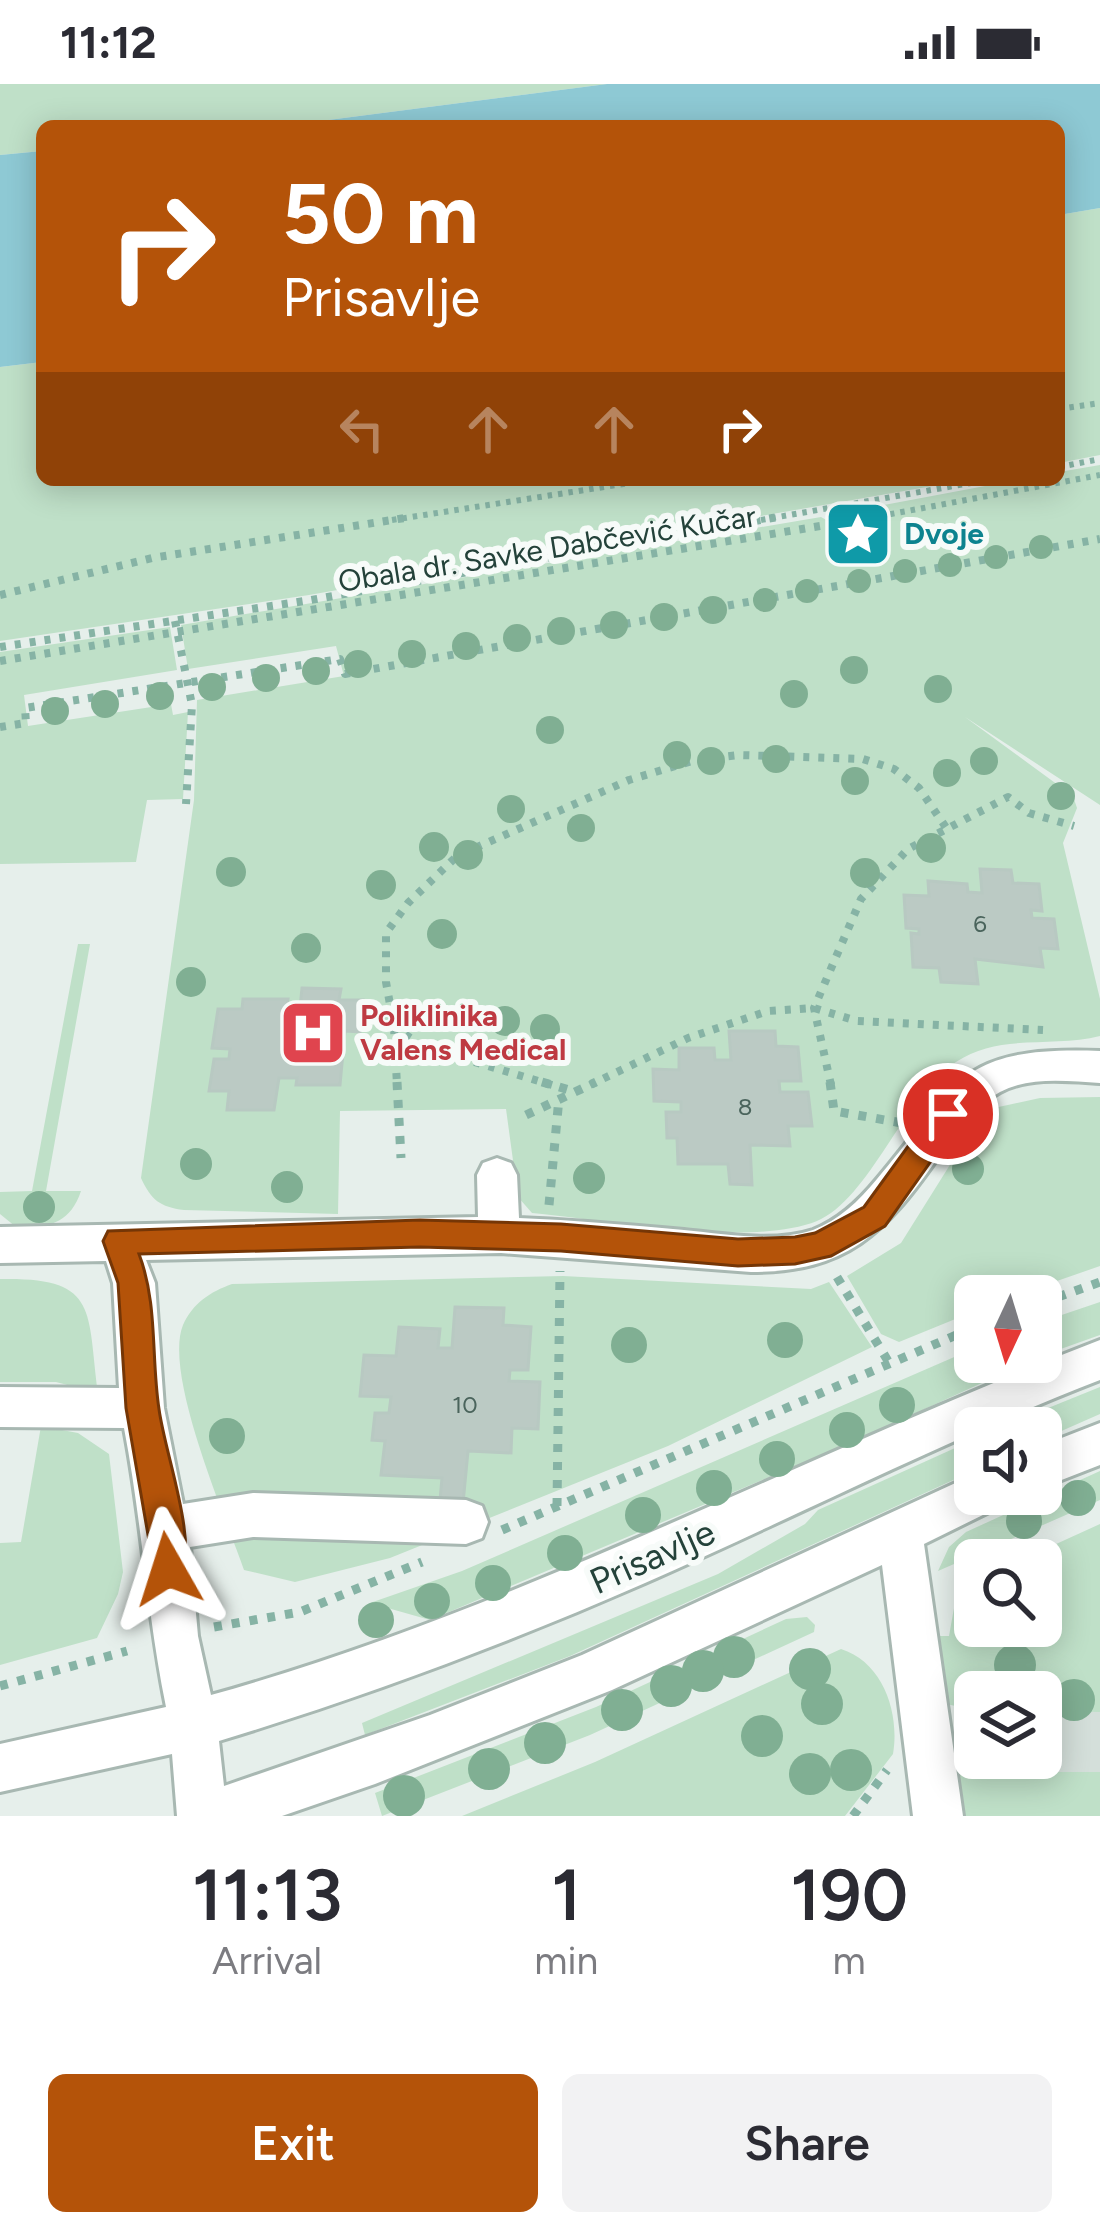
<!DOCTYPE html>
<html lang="en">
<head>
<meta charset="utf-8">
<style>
  :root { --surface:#fff; --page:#f2f2f3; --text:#2b2b33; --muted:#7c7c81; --accent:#b45309 }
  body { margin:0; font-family:Figtree,sans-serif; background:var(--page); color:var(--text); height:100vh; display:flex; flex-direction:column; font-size:45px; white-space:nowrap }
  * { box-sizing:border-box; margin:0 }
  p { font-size:39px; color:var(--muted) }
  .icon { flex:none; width:66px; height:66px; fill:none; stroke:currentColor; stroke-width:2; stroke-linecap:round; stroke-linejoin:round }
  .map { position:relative; height:1732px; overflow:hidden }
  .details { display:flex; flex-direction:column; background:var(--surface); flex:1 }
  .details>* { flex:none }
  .banner { position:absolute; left:36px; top:36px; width:1029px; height:366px; border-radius:18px; box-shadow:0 6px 30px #0003; background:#b45309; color:#fff; overflow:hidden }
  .needle { width:78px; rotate:184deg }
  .fabs { position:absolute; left:954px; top:1191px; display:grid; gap:24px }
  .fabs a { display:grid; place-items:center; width:108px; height:108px; border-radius:18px; background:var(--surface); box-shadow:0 6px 30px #0003; font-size:60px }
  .pin { position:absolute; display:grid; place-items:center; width:102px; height:102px; color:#fff; margin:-51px; border:6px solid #fff; border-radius:50%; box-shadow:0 3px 12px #0007 }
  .me { position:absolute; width:132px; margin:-66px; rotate:354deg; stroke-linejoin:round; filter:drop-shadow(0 0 9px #0008) }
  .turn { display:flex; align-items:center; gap:42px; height:252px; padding:0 48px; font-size:54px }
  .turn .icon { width:156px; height:156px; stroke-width:2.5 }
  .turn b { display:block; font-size:84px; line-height:102px }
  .lanes { display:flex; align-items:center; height:114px; padding:0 48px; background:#0003; justify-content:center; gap:60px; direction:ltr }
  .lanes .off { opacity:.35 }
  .eta { display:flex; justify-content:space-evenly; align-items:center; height:204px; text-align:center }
  .eta b { font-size:72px; font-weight:600; line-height:84px }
  .cta { display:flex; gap:24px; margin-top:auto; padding:24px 48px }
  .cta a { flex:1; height:138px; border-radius:18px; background:var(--accent); color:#fff; font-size:48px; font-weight:600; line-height:138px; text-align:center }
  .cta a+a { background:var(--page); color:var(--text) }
  .status { display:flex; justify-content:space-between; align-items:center; height:84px; padding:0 60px; background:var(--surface); direction:ltr }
  .status svg { height:33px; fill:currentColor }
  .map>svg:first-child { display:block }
</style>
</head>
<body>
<div class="status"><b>11:12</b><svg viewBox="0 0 49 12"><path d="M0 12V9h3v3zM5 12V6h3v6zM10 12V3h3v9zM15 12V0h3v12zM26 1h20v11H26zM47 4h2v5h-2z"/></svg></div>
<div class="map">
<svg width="1100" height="1732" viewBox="0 0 1100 1732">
  <rect width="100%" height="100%" fill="#e6efeb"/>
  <path fill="#d4dfda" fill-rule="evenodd" d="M1100,1499V1732H973L952,1568L1041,1542ZM975,1608H1041V1674H975Z"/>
  <path fill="#bfe0c8" d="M0,0H607L282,42H42V67L0,71Z
    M1100,124V371L1059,379V131Z
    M42,278V396H967L309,511L0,557V283Z
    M1100,381V721L965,633L1073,712L1077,724L1063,759L1100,915V952C1053,964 999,949 956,978C905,1011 869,1116 817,1137C749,1164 608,1136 532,1129L518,1113L506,1025L340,1027L338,1130L184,1126C160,1123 151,1116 141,1094L194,716L197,616L344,592L336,562L188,585L181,541L821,433L828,437L850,433L852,427L1017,396H1059V388Z
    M170,543L177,586L24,611L28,642L171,620L173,631L188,628L183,715L147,716L136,778L0,780V568Z
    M78,860H90L46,1107H81C70,1140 48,1144 16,1143L0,1130V1108L32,1107Z
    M1100,1013V1182L1014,1212H975V1227L899,1258L881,1250L847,1192L901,1159L958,1068L994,1024L1040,1014Z
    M563,1192L811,1205L829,1198L872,1263L668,1362L390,1474L295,1498L244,1486C226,1434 163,1290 183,1241C193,1219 210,1208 232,1200Z
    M0,1195C99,1193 87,1225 98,1309L56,1298H0Z
    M1100,1218V1251L1041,1272V1238Z
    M975,1264V1278H1028L848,1360L430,1536L370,1519L462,1487Z
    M1100,1303V1330L1041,1356V1344H999Z
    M41,1342L78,1349L109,1370L123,1488L118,1510L97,1554L0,1581V1459L21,1458Z
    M975,1355V1386L570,1572L365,1651L362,1639L718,1490L805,1440L818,1426Z
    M1100,1387V1416L938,1487L949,1463L966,1448Z
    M1100,1440V1628L1041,1627V1608H975V1626L946,1620L937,1552H949L956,1513L975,1498V1542H1041V1476H1021Z
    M807,1533L815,1541L814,1548L590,1651L382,1732L375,1709L596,1623L786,1535Z
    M841,1565C883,1578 900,1629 893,1670L845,1732H462L595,1678Z
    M975,1669V1674H1037L1040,1688H1100V1732H960L953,1674Z"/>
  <path fill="#8ec9d4" d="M607,0H1100V124L1059,131V42H282Z
    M42,67V278L0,283V71Z"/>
  <path fill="#bbcac4" stroke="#b8c9c2" stroke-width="3" d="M980,785L1011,786L1013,799L1039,800L1042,827L1031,826L1032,834L1054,835L1058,865L1040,864L1043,883L975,875L978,900L941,898L939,884L913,883L911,849L919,850V845L906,844L904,811L929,812L928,797L967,800L968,808L982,809Z
    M302,904L341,905L339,916H363L360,948L345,947L340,1001H296L297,994H279L274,1026H227L229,1007H209L214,975H229L230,965L212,964L218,925H242L243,915H288L287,923L300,924Z
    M729,947H775L776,962L798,963L801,997H779L780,1008H808L812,1042H788L790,1062L750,1061L752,1101L730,1100L728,1080H678L677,1054H667L666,1028H681V1018L654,1017L653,985L679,986V964H714L715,976H731Z
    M455,1223L504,1224L503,1241L531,1243L528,1286H510L509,1297L540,1298L538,1345L512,1344L511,1369L468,1367L462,1430L439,1428L442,1394L381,1391L385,1357L372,1356L375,1329H389L391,1313L360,1312L364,1271L396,1272L399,1243L440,1245L438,1264H452Z"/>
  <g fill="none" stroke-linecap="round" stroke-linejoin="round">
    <g stroke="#a8b8b2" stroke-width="6">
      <path id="minor" d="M1100,967V999C1068,997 1030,992 1000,1008C973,1023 954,1050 937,1075C885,1149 847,1188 751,1188L501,1169L146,1176L155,1199L164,1324L183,1420L253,1409L466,1416L482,1422L488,1438L482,1454L466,1460L253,1453L190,1463L198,1552L211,1611C520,1525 802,1371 1100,1256V1296C946,1356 799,1431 645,1499C506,1560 364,1613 219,1657L224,1702L430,1631L582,1571L975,1390V1410H1001L995,1425L924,1460L963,1732H913L882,1481L612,1606L375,1700L282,1732H177L172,1670L0,1708V1660L166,1623C147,1531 142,1437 124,1344L0,1343V1303L119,1304L113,1199L106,1177L0,1179V1143L478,1133L477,1091L483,1079L497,1074L511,1079L517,1091L519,1134C574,1136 629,1141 684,1146C725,1150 773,1159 813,1146C839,1136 859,1117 877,1095C959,998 957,962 1100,967Z
        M1100,1339V1381L1041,1404V1362Z"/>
    </g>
    <path stroke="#86b3a5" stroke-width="6" stroke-dasharray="4.5 6" stroke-linecap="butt" d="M1059,325L1100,319
      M1059,383L1100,375
      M392,436L649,396
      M761,436L988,396
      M859,436L1100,391"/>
    <path stroke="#86b3a5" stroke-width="8" stroke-dasharray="6 9" stroke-linecap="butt" d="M0,511L152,474L411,433
      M175,537L192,621L186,720
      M0,563L311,516L778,433
      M0,577L875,433
      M0,643L26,639L25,624L340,575L345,590L1100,455
      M394,944L397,1001
      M552,1001L424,963L394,943L386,898V849L408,819L457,772L629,696L695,676L739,671L863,675L894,685L919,704L947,745
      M590,1001L688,954L768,927L814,924L857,937L1043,946
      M831,1001L814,924L861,815L908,765L1008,713L1029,729L1074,742"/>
    <path stroke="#86b3a5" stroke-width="9" stroke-dasharray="8 10" stroke-linecap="butt" d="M397,998L401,1074
      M542,998L573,1007
      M830,998L834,1027L902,1039
      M526,1031L596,998
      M549,1121L559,1014
      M837,1193L888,1277
      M1041,1219L1100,1198
      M557,1422L560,1187
      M502,1446L975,1243
      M214,1543L300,1528L422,1478
      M0,1602L127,1567
      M853,1732L887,1686"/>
    <use href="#minor" fill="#fff" fill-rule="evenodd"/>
  </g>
  <g fill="#80af93">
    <circle cx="1041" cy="463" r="12"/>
    <circle cx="996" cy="473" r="12"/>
    <circle cx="950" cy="481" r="12"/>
    <circle cx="905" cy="487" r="12"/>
    <circle cx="859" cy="497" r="12"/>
    <circle cx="807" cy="507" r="12"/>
    <circle cx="765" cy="516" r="12"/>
    <circle cx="713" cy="526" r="14"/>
    <circle cx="664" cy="533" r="14"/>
    <circle cx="614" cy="541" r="14"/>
    <circle cx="561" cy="547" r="14"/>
    <circle cx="517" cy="554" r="14"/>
    <circle cx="466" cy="562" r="14"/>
    <circle cx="412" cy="570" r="14"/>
    <circle cx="358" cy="580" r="14"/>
    <circle cx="854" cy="586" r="14"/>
    <circle cx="316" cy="587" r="14"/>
    <circle cx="266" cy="594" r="14"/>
    <circle cx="212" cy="603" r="14"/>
    <circle cx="938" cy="605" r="14"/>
    <circle cx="794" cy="610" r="14"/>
    <circle cx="160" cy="612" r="14"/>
    <circle cx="105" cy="620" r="14"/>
    <circle cx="55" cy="627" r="14"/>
    <circle cx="550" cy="646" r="14"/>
    <circle cx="677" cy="671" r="14"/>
    <circle cx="776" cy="675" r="14"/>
    <circle cx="711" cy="677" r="14"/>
    <circle cx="984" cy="677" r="14"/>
    <circle cx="947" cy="689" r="14"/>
    <circle cx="855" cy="697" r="14"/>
    <circle cx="1061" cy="712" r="14"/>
    <circle cx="511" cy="725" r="14"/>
    <circle cx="581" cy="744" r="14"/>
    <circle cx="434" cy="763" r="15"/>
    <circle cx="931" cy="764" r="15"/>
    <circle cx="468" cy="771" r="15"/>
    <circle cx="231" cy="788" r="15"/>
    <circle cx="865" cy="789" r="15"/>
    <circle cx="381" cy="801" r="15"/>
    <circle cx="442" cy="850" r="15"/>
    <circle cx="306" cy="864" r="15"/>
    <circle cx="191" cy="898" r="15"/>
    <circle cx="505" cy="937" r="15"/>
    <circle cx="545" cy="945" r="15"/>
    <circle cx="196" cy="1080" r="16"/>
    <circle cx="968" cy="1085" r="16"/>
    <circle cx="589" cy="1094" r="16"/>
    <circle cx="287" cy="1103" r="16"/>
    <circle cx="39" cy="1123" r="16"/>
    <circle cx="785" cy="1256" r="18"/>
    <circle cx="629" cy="1261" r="18"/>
    <circle cx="897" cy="1321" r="18"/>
    <circle cx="847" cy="1346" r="18"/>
    <circle cx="227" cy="1352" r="18"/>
    <circle cx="777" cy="1375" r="18"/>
    <circle cx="714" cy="1404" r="18"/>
    <circle cx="1078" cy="1414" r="18"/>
    <circle cx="643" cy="1431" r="18"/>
    <circle cx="1024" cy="1437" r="18"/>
    <circle cx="565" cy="1469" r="18"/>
    <circle cx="493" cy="1499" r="18"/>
    <circle cx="432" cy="1517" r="18"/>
    <circle cx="376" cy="1536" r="18"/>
    <circle cx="734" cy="1573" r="21"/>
    <circle cx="1015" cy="1581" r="21"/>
    <circle cx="810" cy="1585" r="21"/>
    <circle cx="703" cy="1587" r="21"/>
    <circle cx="671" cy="1602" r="21"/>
    <circle cx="1074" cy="1616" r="21"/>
    <circle cx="822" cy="1620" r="21"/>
    <circle cx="622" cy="1626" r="21"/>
    <circle cx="762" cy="1652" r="21"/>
    <circle cx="545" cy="1659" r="21"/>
    <circle cx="489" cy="1685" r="21"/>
    <circle cx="851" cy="1686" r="21"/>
    <circle cx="810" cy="1690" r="21"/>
    <circle cx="404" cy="1712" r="21"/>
  </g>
  <path fill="#b45309" stroke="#753606" stroke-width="3" d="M948,1018L958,1021L963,1030L958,1039L885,1142L831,1172L795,1180L738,1182L561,1167L420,1163L139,1170C158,1220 151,1273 159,1325C165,1371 198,1455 181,1497L168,1503L156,1497L126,1324L118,1199L103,1157L108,1147L420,1136L561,1140L738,1155L795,1153L815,1149L864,1123L938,1021Z"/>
  <defs>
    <g id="sight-square" transform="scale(3.45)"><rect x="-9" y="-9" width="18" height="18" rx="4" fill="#0f9aa8" stroke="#f7fbf9"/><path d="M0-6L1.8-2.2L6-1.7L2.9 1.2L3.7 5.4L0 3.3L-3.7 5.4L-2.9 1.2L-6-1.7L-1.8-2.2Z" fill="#fff"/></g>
    <g id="hospital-square" transform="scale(3.45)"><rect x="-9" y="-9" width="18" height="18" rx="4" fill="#e0444e" stroke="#f7fbf9"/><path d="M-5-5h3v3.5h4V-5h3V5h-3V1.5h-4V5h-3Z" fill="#fff"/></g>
  </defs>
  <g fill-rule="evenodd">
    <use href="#sight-square" x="858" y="450"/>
    <use href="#hospital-square" x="313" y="949"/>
  </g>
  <g text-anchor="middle" stroke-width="12" stroke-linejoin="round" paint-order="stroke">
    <g font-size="24" fill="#4a645c">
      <text x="980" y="848">6</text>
      <text x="745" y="1031">8</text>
      <text x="465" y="1329">10</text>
    </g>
    <g font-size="30" font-weight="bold" fill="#0d838f" stroke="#f7fbf9" text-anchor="start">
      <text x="904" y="460">Dvoje</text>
    </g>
    <g font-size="30" fill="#24423a" stroke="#f7fbf9">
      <text transform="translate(547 465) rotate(-9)" y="10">Obala dr. Savke Dabčević Kučar</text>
    </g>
    <g font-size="30" font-weight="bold" fill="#be3a42" stroke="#f7fbf9" text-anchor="start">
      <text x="360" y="942">Poliklinika<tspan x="360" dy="34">Valens Medical</tspan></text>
    </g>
    <g font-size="36" fill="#24423a" stroke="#f7fbf9">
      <text transform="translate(652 1472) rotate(-24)" y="13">Prisavlje</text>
    </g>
  </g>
</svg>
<div class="fabs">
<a><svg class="needle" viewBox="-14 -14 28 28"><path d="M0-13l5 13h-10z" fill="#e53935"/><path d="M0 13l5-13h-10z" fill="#7c7c81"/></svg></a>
<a><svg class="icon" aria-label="sound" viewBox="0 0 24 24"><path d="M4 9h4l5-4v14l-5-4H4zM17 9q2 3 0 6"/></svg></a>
<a><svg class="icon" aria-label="search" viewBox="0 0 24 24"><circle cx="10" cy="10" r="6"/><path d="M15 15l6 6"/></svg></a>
<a><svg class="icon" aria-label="layers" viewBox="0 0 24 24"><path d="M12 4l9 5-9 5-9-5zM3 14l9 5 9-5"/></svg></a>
</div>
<div class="pin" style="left:948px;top:1030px;background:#d93025"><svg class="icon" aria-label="arrive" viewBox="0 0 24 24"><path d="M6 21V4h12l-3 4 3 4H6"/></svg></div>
<svg class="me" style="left:168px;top:1485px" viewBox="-20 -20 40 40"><path d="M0-17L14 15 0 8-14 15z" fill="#b45309" stroke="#fff" stroke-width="4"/></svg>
<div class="banner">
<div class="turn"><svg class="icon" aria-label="right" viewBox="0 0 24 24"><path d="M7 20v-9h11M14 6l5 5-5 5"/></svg><div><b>50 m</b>Prisavlje</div></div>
<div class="lanes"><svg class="icon off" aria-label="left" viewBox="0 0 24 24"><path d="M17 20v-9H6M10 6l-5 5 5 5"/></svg><svg class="icon off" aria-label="ahead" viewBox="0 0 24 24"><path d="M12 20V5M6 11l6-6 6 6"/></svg><svg class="icon off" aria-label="ahead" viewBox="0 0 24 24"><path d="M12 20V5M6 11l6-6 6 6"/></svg><svg class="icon" aria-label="right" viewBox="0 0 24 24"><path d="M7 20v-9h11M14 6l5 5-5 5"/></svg></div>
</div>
</div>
<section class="details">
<div class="eta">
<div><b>11:13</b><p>Arrival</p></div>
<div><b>1</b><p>min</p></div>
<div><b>190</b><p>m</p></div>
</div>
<div class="cta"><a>Exit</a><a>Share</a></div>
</section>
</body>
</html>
